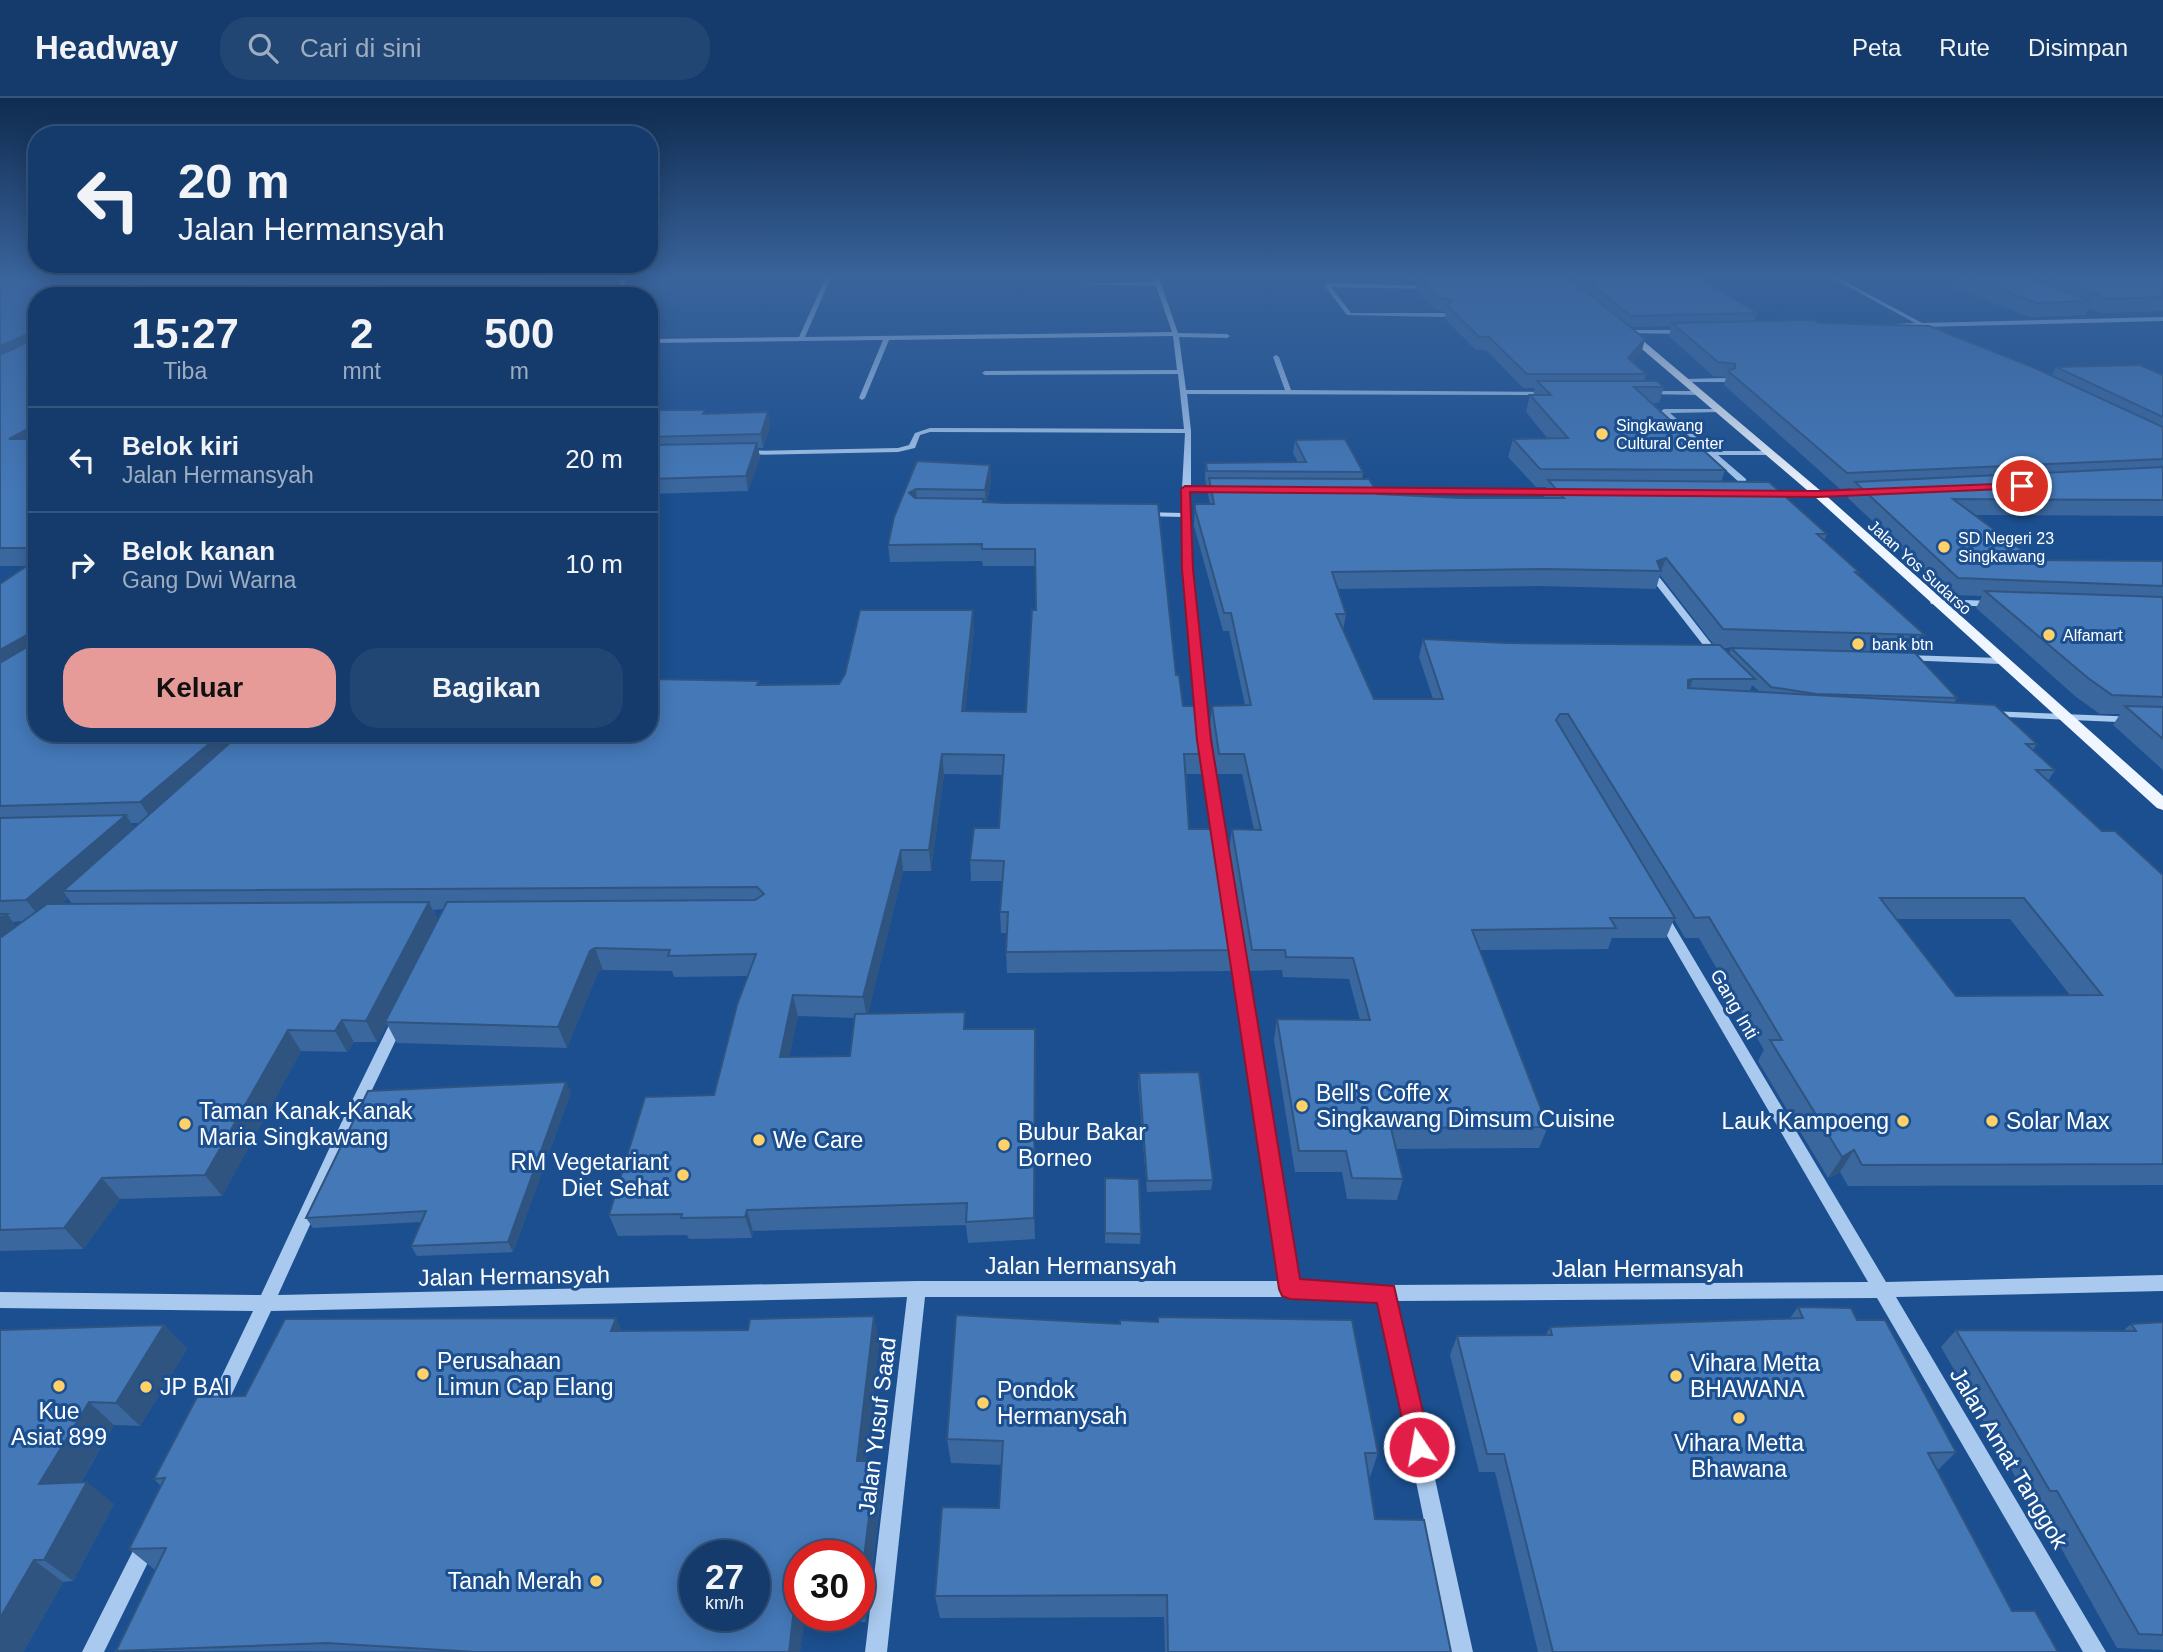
<!DOCTYPE html>
<html lang="id">
<head>
<meta charset="utf-8">
<style>
  :root { --surface:#143b6b; --page:#214673; --text:#f1f3f6; --muted:#9dadc1; --line:#33557e; --accent:#e69b98 }
  body { margin:0; font-family:Arial,sans-serif; background:var(--page); color:var(--text); height:100vh; display:flex; flex-direction:column; font-size:26px; white-space:nowrap }
  * { box-sizing:border-box; margin:0 }
  p { font-size:23px; color:var(--muted) }
  .icon { flex:none; width:38px; height:38px; fill:none; stroke:currentColor; stroke-width:2; stroke-linecap:round; stroke-linejoin:round }
  .map { position:relative; flex:1; overflow:hidden }
  .side { position:absolute; left:28px; top:189px; width:630px; height:455px; display:flex; flex-direction:column; background:var(--surface); border-radius:28px; box-shadow:0 4px 18px #0003,0 0 0 2px var(--line) }
  .side>* { flex:none }
  .top-card { position:absolute; left:28px; top:28px; width:630px; height:147px; border-radius:28px; box-shadow:0 4px 18px #0003,0 0 0 2px var(--line); background:#143b6b; color:var(--text); overflow:hidden }
  .speed { position:absolute; left:679px; top:1442px; display:flex; gap:14px; font-size:35px; font-weight:700; text-align:center }
  .speed>* { display:grid; place-content:center; width:91px; height:91px; border-radius:50%; background:var(--surface); box-shadow:0 4px 18px #0003,0 0 0 2px var(--line); line-height:1 }
  .speed small { font-size:18px; font-weight:400 }
  .speed .limit { border:10px solid #d22; background:#fff; color:#111 }
  .pin { position:absolute; display:grid; place-items:center; width:60px; height:60px; color:#fff; margin:-30px; border:4px solid #fff; border-radius:50%; box-shadow:0 2px 7px #0007 }
  .me { position:absolute; width:77px; margin:-38px; rotate:348deg; stroke-linejoin:round; filter:drop-shadow(0 0 5px #0008) }
  .turn { display:flex; align-items:center; gap:24px; height:147px; padding:0 35px; font-size:32px }
  .turn .icon { width:91px; height:91px; stroke-width:2.5 }
  .turn b { display:block; font-size:49px; line-height:60px }
  .eta { display:flex; justify-content:space-evenly; align-items:center; height:119px; text-align:center }
  .eta b { font-size:42px; font-weight:700; line-height:49px }
  .button { display:flex; gap:14px; margin-top:auto; padding:14px 35px }
  .button a { flex:1; height:80px; border-radius:28px; background:var(--accent); color:#111; font-size:28px; font-weight:700; line-height:80px; text-align:center }
  .button a+a { background:var(--page); color:var(--text) }
  ul { padding:0; list-style:none }
  li { display:flex; align-items:center; gap:21px; height:105px; padding:0 35px; border-top:2px solid var(--line) }
  li div { flex:1 }
  li b { display:block; font-size:26px }
  li em { font-style:normal }
  header { display:flex; align-items:center; gap:42px; box-sizing:border-box; height:98px; padding:0 35px; background:var(--surface); border-bottom:2px solid var(--line) }
  header strong { font-size:33px }
  nav { display:flex; gap:38px; margin-inline-start:auto; font-size:24px }
  .search { width:490px; height:63px; background:var(--page); display:flex; align-items:center; gap:18px; box-sizing:border-box; padding:0 24px; border-radius:28px; color:var(--muted); font-size:26px }
  .map>svg:first-child { display:block }
</style>
</head>
<body>
<header>
<strong>Headway</strong>
<div class="search"><svg class="icon" aria-label="search" viewBox="0 0 24 24"><circle cx="10" cy="10" r="6"/><path d="M15 15l6 6"/></svg>Cari di sini</div>
<nav><a>Peta</a><a>Rute</a><a>Disimpan</a></nav>
</header>
<div class="map">
<svg width="2163" height="1554" viewBox="0 0 2163 1554">
  <rect width="100%" height="100%" fill="#1b4f8f"/>
  <g fill="none" stroke-linecap="round" stroke-linejoin="round">
    <path fill="#a9c9ee" fill-rule="evenodd" d="M624,177H629L619,198H613Z
      M827,177H832L805,239L1172,234L1156,188L1073,186L1155,184L1153,177H1158L1178,235L1227,236L1230,238L1227,240L1179,239L1186,292H1285L1273,259L1276,257L1279,259L1291,292L1553,294L1554,295L1551,297L1187,296L1191,333V389H1224L1228,391L1224,393H1191V471L1209,642L1297,1184L1386,1187L1868,1184L1656,819L1657,816H1667L1886,1184L2163,1177V1193L1896,1199L2106,1554H2083L1877,1200L1396,1203L1473,1554H1451L1379,1203L1290,1199H925L887,1554H865L907,1199L271,1213L221,1319L214,1322L207,1319L205,1313L253,1213L0,1210V1194L261,1197L344,1019L394,917H404L406,921L359,1019L278,1197L917,1183H1280L1199,642L1183,471V419L1142,418L1138,416L1142,414L1183,415L1182,391L1185,335L930,334L920,337L915,350L898,354L744,357L740,355L744,353L898,350L909,347L915,335L930,330L1184,331L1178,276L985,277L982,275L985,273L1177,272L1173,238L889,242L865,300L862,302L859,300L883,242L649,245V241L799,239Z
      M1827,177H1833L1922,225L2163,219V223L1877,230L1875,227L1915,225Z
      M1327,185L1434,188L1432,191L1331,189L1351,215H1444L1447,217L1444,219L1347,217L1324,187Z
      M1628,232H1684L1687,234L1684,236L1626,235Z
      M1684,281L1726,280L1729,282L1726,284H1682Z
      M1646,293H1701L1704,295L1701,297L1644,296L1643,295Z
      M1723,311L1724,312L1721,314L1670,315L1713,353H1773L1774,355L1770,357H1718L1746,381V385H1740L1661,313L1664,311Z
      M1358,391L1560,392L1564,394L1560,396L1361,395L1357,393Z
      M1867,393V397H1864L1767,398L1763,396L1767,394Z
      M1654,480H1660L1720,557V561H1714L1654,484Z
      M1934,501L1994,503L1998,506L1994,509L1931,506L1930,504Z
      M1905,557L2001,560L2006,563L2001,566L1902,562V558Z
      M1988,613L2163,620V626L1984,618L1983,616Z
      M146,1438L153,1441L156,1448L104,1554H82L139,1441Z"/>
    <path fill="#f0f6ff" fill-rule="evenodd" d="M1622,230H1628L1822,394L2163,698V712L2157,710L1814,398L1622,234Z"/>
  </g>
  <path fill="#3a679d" fill-rule="evenodd" d="M0,177H546L547,178L37,198V635H649L652,582L760,587L839,586L974,530L965,613L1026,614L1036,512L1035,468H983L982,463L890,464L888,447L917,363L990,367L991,383L987,404L1176,577L1183,608L1203,656L1201,676H1186L1189,731L1233,852L1231,873L1007,875L1006,854L1007,835H1001L1000,814L1003,783H971L970,762L999,730L1003,677L944,676L931,773H903L868,915L966,931L1035,952V1141L968,1145L966,1127L753,1133L752,1140L689,1141L687,1137L618,1138L609,1117L714,997L748,878L674,879L672,873L603,872L598,874L567,950L397,945L387,926L377,944H354L347,954L301,953L222,1098L120,1101L83,1151L0,1153V486L27,468H0ZM131,725H140L134,730ZM68,800L72,806H61ZM443,811L438,822L433,812ZM23,823L16,828L13,824ZM798,918L855,920L850,958L789,959Z
    M1402,177H1558L1557,180H1568L1564,177H1696L1757,215L1754,223L1820,225L2052,278L2056,269L2163,277V418L1974,417L2035,462L2163,463V672L2113,627L2120,616H2100L2076,599L1976,510L1982,498L1950,497L1848,400L1852,390L1840,391L1724,287L1726,279L1713,278L1669,238L1671,228L1630,229L1645,241L1641,255L1633,264L1646,276L1644,283L1664,289L1659,305H1652L1693,343L1690,351L1725,372L1721,384L1827,436L1824,443L1859,474L1858,477L1925,537L1915,555L1957,600L1954,605L2037,646L2033,652L2055,672L2048,683L2102,733L2163,777V1087L1848,1088L1840,1074L1828,1080L1758,963L1764,952L1699,840H1685L1674,821L1666,840H1612L1608,851L1480,852L1548,1029L1539,1050L1396,1051L1403,1081L1397,1102L1347,1101L1342,1074H1295L1274,942L1277,921L1360,922L1349,881L1283,879L1282,872L1249,873L1229,752L1232,731L1254,732L1242,676H1217L1210,627L1212,608L1245,607L1229,533H1223L1194,428L1195,406H1210L1208,396L1209,387H1206L1205,379L1206,365L1298,364L1293,355L1295,342L1363,374L1362,381L1378,396L1460,400H1545L1544,398L1546,389H1536L1508,359L1513,341H1548L1526,314L1530,297H1533L1535,290H1523L1486,252H1476L1445,221L1446,214L1436,212L1416,192L1418,183H1407ZM1660,477L1714,547L1506,545L1423,541L1419,559L1433,601H1374L1343,533L1346,516L1338,491L1539,488L1656,491ZM1723,550H1731L1729,555ZM1752,587L1760,594L1750,593ZM1896,821H2010L2070,897L1956,898Z
    M1957,177H2163V213L2102,215L2088,210L2085,217L2030,219L1952,189Z
    M649,312H705V316L770,328L763,350H758L760,359L748,393L649,396Z
    M1139,975L1213,1082L1211,1092L1147,1094L1138,985Z
    M571,994L513,1154L417,1158L411,1148L421,1124L313,1130L306,1120Z
    M1105,1080L1141,1136L1140,1146L1105,1145Z
    M1798,1209L1857,1222L1956,1354L1937,1373L2012,1513L2058,1554H1538L1495,1374H1479L1450,1257L1457,1238L1546,1237L1550,1229L1790,1220Z
    M616,1220L621,1232L879,1244L866,1363L882,1388L866,1524H804L800,1554L116,1553L155,1472L129,1451L161,1388L154,1381L245,1298ZM800,1458H859V1517H800Z
    M2163,1224V1552L2117,1550L2038,1409L2032,1408L1941,1249L1956,1232L2123,1233L2131,1226Z
    M1120,1226L1378,1355L1370,1379H1369L1375,1421L1451,1554H1165L1164,1519L940,1520L935,1498L999,1410L1002,1367L951,1365L947,1341Z
    M164,1227L187,1251L140,1328L114,1327L81,1384L114,1406L73,1483L63,1484L23,1554H0V1232Z"/>
  <path fill="#305480" d="M138,177H164L130,198L125,185Z
    M533,177H546L547,178L529,198H514Z
    M32,234L37,243L0,265V248Z
    M1645,241L1641,255L1624,274L1628,260Z
    M768,314L770,328L763,350L761,336Z
    M37,326V345L9,341Z
    M1686,343H1693L1687,360Z
    M757,345L760,359L748,393L746,378Z
    M990,367L991,383L986,409L985,392Z
    M916,391L917,407L909,395Z
    M1666,460L1661,473L1657,463Z
    M973,512L974,530L963,633L962,613Z
    M27,537L37,552L0,578V552Z
    M1693,581L1686,599L1688,582Z
    M222,635H255L153,724L140,704Z
    M942,656L944,676L931,773L929,752Z
    M126,717L139,738L63,793L68,800L42,822L26,802Z
    M901,752L903,773L867,920L863,899Z
    M429,804L439,825L385,924L387,926L377,944L366,923Z
    M7,816L23,837L0,853V820Z
    M595,850L603,872L598,874L567,950L558,929L590,853Z
    M793,897L798,918L785,980L780,959Z
    M342,922L354,944L347,954L335,933Z
    M1035,931V1141L1034,1120Z
    M288,932L301,953L222,1098L205,1077Z
    M566,984L571,994L513,1154L508,1144Z
    M1854,1052L1840,1074L1828,1080L1842,1059Z
    M102,1080L120,1101L83,1151L64,1130Z
    M747,1112L753,1133L752,1140L745,1119Z
    M874,1218L879,1244L864,1388L857,1363Z
    M616,1220L628,1246L611,1233Z
    M164,1227L187,1251L140,1328L116,1305Z
    M89,1304L114,1327L66,1409L39,1386Z
    M876,1363L882,1388L866,1524L859,1500Z
    M87,1384L114,1406L73,1483L44,1462Z
    M34,1462L63,1484L23,1554H0V1520Z
    M795,1502L800,1513V1517H801L804,1524L800,1554H789Z"/>
  <path fill="#4478b7" stroke="#305480" stroke-width="2" fill-rule="evenodd" d="M0,177H138L125,185L133,188L153,177H336L257,180L254,183L259,187L388,181L385,177H533L514,198H37V326L9,341H37V450H0V257L31,242L32,234L0,248Z
    M1580,177H1696L1757,215L1631,218Z
    M1963,177H2026L2025,179L2092,203L2037,205Z
    M2041,177H2163V199L2109,201Z
    M1418,180H1570L1645,241L1628,260L1646,276H1527L1489,239H1479L1448,208L1451,202L1439,200Z
    M1813,222L1820,225L1929,228L2035,270L2163,329V361L1847,375L1728,273L1735,270V266L1718,264L1672,225Z
    M2140,267L2163,277V319L2056,269Z
    M1537,283H1657L1664,289H1634L1693,343H1686V351L1703,352L1725,372L1540,371L1513,341L1568,340L1530,297H1551Z
    M649,312H705L703,316L768,314L761,336L649,339Z
    M1345,341L1363,374L1207,373L1206,365L1306,364L1295,342Z
    M757,345L746,378L649,381V347Z
    M917,363L990,367L985,392L916,391L909,395L915,400L984,401L983,404L1005,405L1158,406L1176,577H1179L1183,608H1196L1203,656H1184L1189,731H1215L1233,852L1006,854L1008,814H1000L1004,763L970,762L974,730H999L1004,657L942,656L929,752H901L863,899L793,897L780,959L850,958L855,916L965,914L964,931H1035L1034,1120L966,1124L967,1105L747,1112L745,1119L681,1120L682,1116L609,1117L645,999L714,997L737,907L756,856L668,858L670,852L595,850L590,853L558,929L385,924L447,804L755,802L764,796L757,789L63,793L241,635H649V581L759,583L757,587L839,586L845,576L860,512H973L962,613L1026,614L1032,512H1036L1035,451H982V446L888,447L894,419Z
    M2163,369V402L1953,401L2035,462L2163,463V488L1958,480L1855,384Z
    M1209,380L1369,381L1378,396L1460,400H1564L1548,382L1769,384L1827,436H1817L1859,474H1855L1925,537L1723,531L1666,460L1657,463L1661,473L1544,471L1332,474L1346,516H1336L1374,601H1443L1423,541L1506,545L1720,547L1755,581H1693L1688,582V590L1995,607L2037,646H2026L2055,672H2036L2102,733H2115L2163,777V1066L1862,1067L1854,1052L1842,1059L1770,942H1782L1709,819L1695,820L1568,616H1560L1556,622L1675,820H1610L1616,830L1472,832L1548,1029L1391,1030L1403,1081L1352,1080L1346,1053H1299L1277,921L1370,922L1353,860L1286,859L1285,852H1252L1232,731L1261,732L1244,656H1219L1212,608L1251,607L1231,515H1224L1195,411V406H1214ZM1880,800H2024L2102,897L1956,898Z
    M37,461V635H222L140,704L0,708V565L27,549V537L0,552V486Z
    M1985,493L2163,499V599L2112,597L2088,580Z
    M1731,550L1915,555L1957,600L1816,596L1771,589Z
    M2125,608L2163,609V641Z
    M126,717L26,802L0,803V720Z
    M429,804L366,923L342,922L335,933L288,932L205,1077L102,1080L64,1130L0,1132V840L47,806Z
    M0,816H7L0,820Z
    M1199,974L1213,1082L1147,1083L1139,975Z
    M566,984L508,1144L411,1148L426,1113L306,1120L368,993Z
    M1105,1080L1139,1081L1141,1136L1105,1135Z
    M1798,1209L1851,1210L1857,1222H1885L1956,1354L1928,1355L2012,1513H2035L2058,1554H1553L1504,1356H1487L1457,1238L1552,1237L1550,1229L1803,1220Z
    M956,1217L1120,1226V1222L1158,1224V1219L1352,1222L1378,1355H1365L1375,1421L1424,1422L1451,1554H1168L1167,1497L935,1498L942,1409L999,1410L1003,1343L947,1341Z
    M874,1218L857,1363H876L859,1500V1458H800V1502H795L789,1554H475L327,1545L116,1553L166,1450L129,1451L165,1380L154,1381L197,1299L245,1298L285,1221L616,1220L611,1233L748,1232L750,1221ZM695,1458H754V1517H695Z
    M2163,1224V1537L2139,1536L2057,1393H2050L1956,1232L2136,1233L2131,1226Z
    M164,1227L116,1305L89,1304L39,1386L87,1384L44,1462H34L0,1520V1232Z"/>
  <linearGradient id="sky" x2="0" y2="1"><stop stop-color="#0f2b4f"/><stop offset="0.45" stop-color="#39639b"/><stop offset="1" stop-color="#39639b" stop-opacity="0"/></linearGradient>
  <rect width="2163" height="395" fill="url(#sky)"/>
  <path fill="#e11d48" stroke="#92132f" stroke-width="2" d="M2022,385L2025,390L1818,399L1190,394L1193,471L1211,642L1300,1181L1394,1188L1431,1349L1427,1358L1419,1362L1410,1358L1377,1205L1290,1201L1282,1198L1279,1191L1197,642L1182,471L1181,391L1185,388L1818,393Z"/>
  <g fill="#ffd166" stroke="#1b4f8f" stroke-width="2.5">
    <circle cx="1602" cy="336" r="7"/>
    <circle cx="1944" cy="449" r="7"/>
    <circle cx="2049" cy="537" r="7"/>
    <circle cx="1858" cy="546" r="7"/>
    <circle cx="1302" cy="1008" r="7"/>
    <circle cx="1903" cy="1023" r="7"/>
    <circle cx="1992" cy="1023" r="7"/>
    <circle cx="185" cy="1026" r="7"/>
    <circle cx="759" cy="1042" r="7"/>
    <circle cx="1004" cy="1047" r="7"/>
    <circle cx="683" cy="1077" r="7"/>
    <circle cx="423" cy="1276" r="7"/>
    <circle cx="1676" cy="1278" r="7"/>
    <circle cx="59" cy="1288" r="7"/>
    <circle cx="146" cy="1289" r="7"/>
    <circle cx="983" cy="1305" r="7"/>
    <circle cx="1739" cy="1320" r="7"/>
    <circle cx="596" cy="1483" r="7"/>
  </g>
  <g text-anchor="middle" stroke-width="6" stroke-linejoin="round" paint-order="stroke">
    <g font-size="16" fill="#fff" stroke="#1b4f8f" text-anchor="start">
      <text x="1616" y="333">Singkawang<tspan x="1616" dy="18">Cultural Center</tspan></text>
      <text x="1958" y="446">SD Negeri 23<tspan x="1958" dy="18">Singkawang</tspan></text>
      <text x="2063" y="543">Alfamart</text>
      <text x="1872" y="552">bank btn</text>
    </g>
    <g font-size="16" fill="#fff" stroke="#1b4f8f">
      <text transform="translate(1920 469) rotate(42)" y="6">Jalan Yos Sudarso</text>
    </g>
    <g font-size="19" fill="#fff" stroke="#1b4f8f">
      <text transform="translate(1735 906) rotate(60)" y="7">Gang Inti</text>
    </g>
    <g font-size="23" fill="#fff" stroke="#1b4f8f" text-anchor="start">
      <text x="1316" y="1003">Bell's Coffe x<tspan x="1316" dy="26">Singkawang Dimsum Cuisine</tspan></text>
      <text x="199" y="1021">Taman Kanak-Kanak<tspan x="199" dy="26">Maria Singkawang</tspan></text>
      <text x="1889" y="1031" text-anchor="end">Lauk Kampoeng</text>
      <text x="2006" y="1031">Solar Max</text>
      <text x="1018" y="1042">Bubur Bakar<tspan x="1018" dy="26">Borneo</tspan></text>
      <text x="773" y="1050">We Care</text>
      <text x="669" y="1072" text-anchor="end">RM Vegetariant<tspan x="669" dy="26">Diet Sehat</tspan></text>
      <text x="437" y="1271">Perusahaan<tspan x="437" dy="26">Limun Cap Elang</tspan></text>
      <text x="1690" y="1273">Vihara Metta<tspan x="1690" dy="26">BHAWANA</tspan></text>
      <text x="160" y="1297">JP BAI</text>
      <text x="997" y="1300">Pondok<tspan x="997" dy="26">Hermanysah</tspan></text>
      <text x="59" y="1321" text-anchor="middle">Kue<tspan x="59" dy="26">Asiat 899</tspan></text>
      <text x="1739" y="1353" text-anchor="middle">Vihara Metta<tspan x="1739" dy="26">Bhawana</tspan></text>
      <text x="582" y="1491" text-anchor="end">Tanah Merah</text>
    </g>
    <g font-size="23" fill="#fff" stroke="#1b4f8f">
      <text x="1081" y="1176">Jalan Hermansyah</text>
      <text x="1648" y="1179">Jalan Hermansyah</text>
      <text transform="translate(514 1178) rotate(-1)" y="8">Jalan Hermansyah</text>
      <text transform="translate(877 1328) rotate(-83)" y="8">Jalan Yusuf Saad</text>
      <text transform="translate(2009 1360) rotate(59)" y="8">Jalan Amat Tanggok</text>
    </g>
  </g>
</svg>
<div class="speed"><div>27<small>km/h</small></div><div class="limit">30</div></div>
<div class="pin" style="left:2022px;top:388px;background:#d93025"><svg class="icon" aria-label="arrive" viewBox="0 0 24 24"><path d="M6 21V4h12l-3 4 3 4H6"/></svg></div>
<svg class="me" style="left:1419px;top:1349px" viewBox="-20 -20 40 40"><circle r="17" fill="#e11d48" stroke="#fff" stroke-width="3"/><path d="M0-11L8 9 0 5-8 9z" fill="#fff"/></svg>
<div class="top-card">
<div class="turn"><svg class="icon" aria-label="left" viewBox="0 0 24 24"><path d="M17 20v-9H6M10 6l-5 5 5 5"/></svg><div><b>20 m</b>Jalan Hermansyah</div></div>
</div>
<section class="side">
<div class="eta">
<div><b>15:27</b><p>Tiba</p></div>
<div><b>2</b><p>mnt</p></div>
<div><b>500</b><p>m</p></div>
</div>
<ul>
<li><svg class="icon" aria-label="left" viewBox="0 0 24 24"><path d="M17 20v-9H6M10 6l-5 5 5 5"/></svg><div><b>Belok kiri</b><p>Jalan Hermansyah</p></div><em>20 m</em></li>
<li><svg class="icon" aria-label="right" viewBox="0 0 24 24"><path d="M7 20v-9h11M14 6l5 5-5 5"/></svg><div><b>Belok kanan</b><p>Gang Dwi Warna</p></div><em>10 m</em></li>
</ul>
<div class="button"><a>Keluar</a><a>Bagikan</a></div>
</section>
</div>
</body>
</html>
